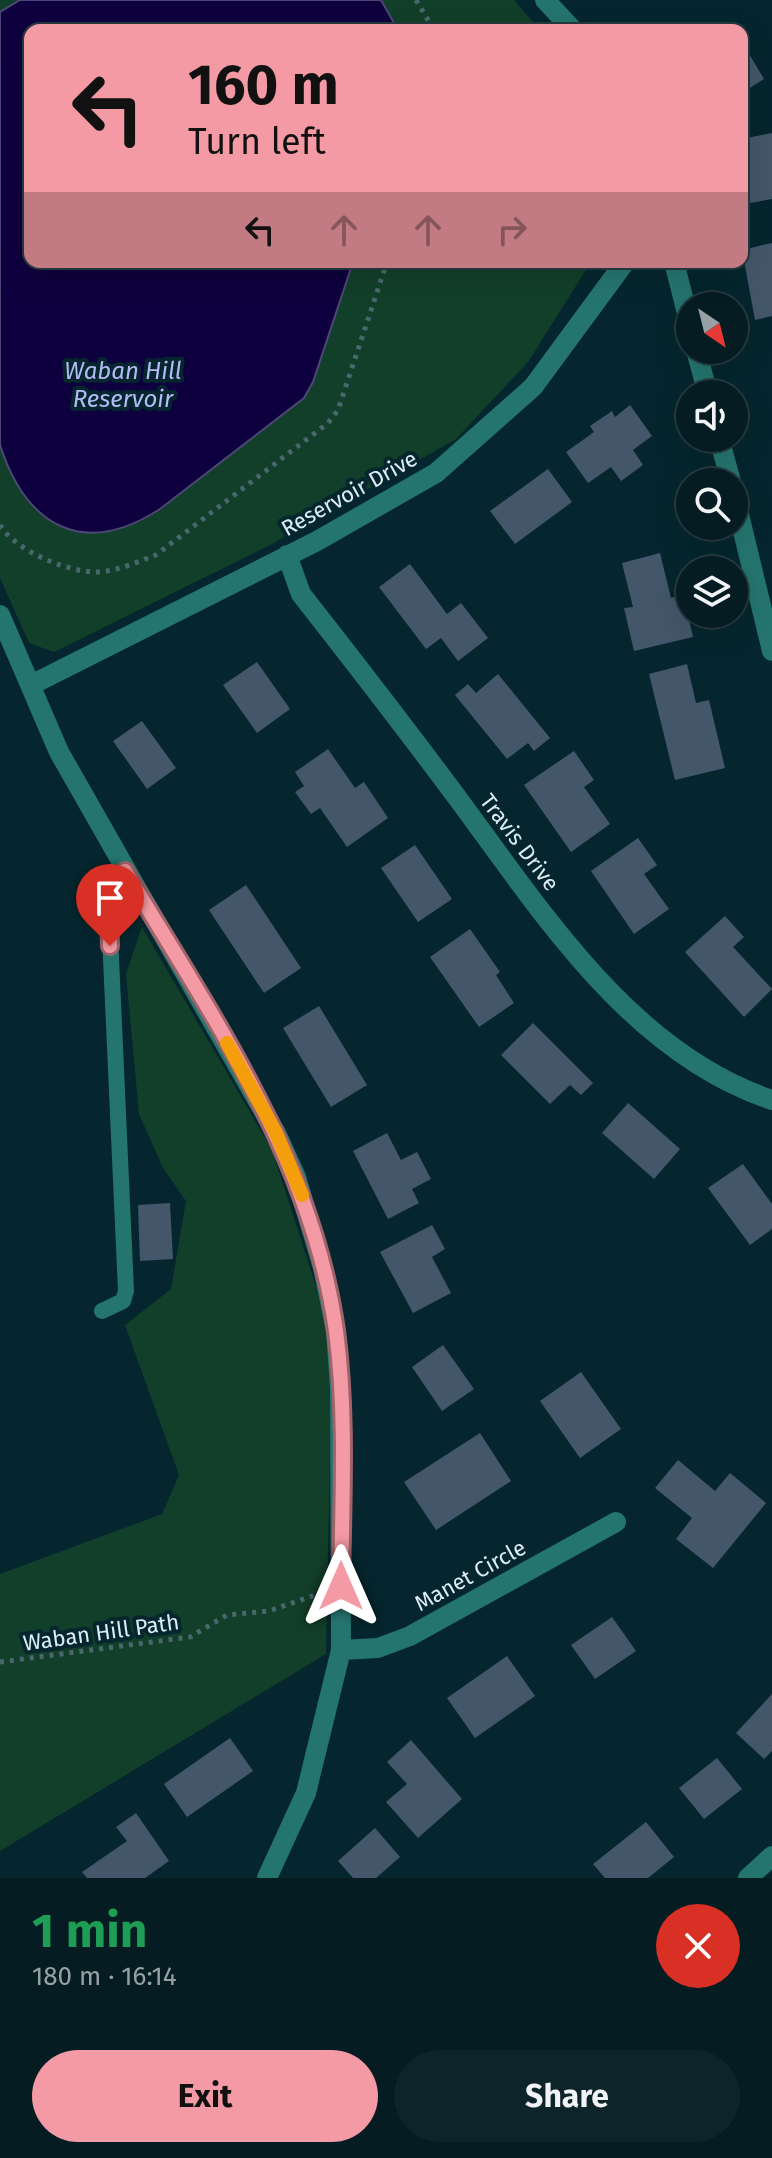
<!DOCTYPE html>
<html lang="en">
<head>
<meta charset="utf-8">
<style>
  :root { --surface:#041c22; --page:#0d252a; --text:#f1f3f6; --muted:#97a1a5; --line:#253a40; --accent:#f49aa4 }
  body { margin:0; font-family:"Fira Sans",sans-serif; background:var(--page); color:var(--text); height:100vh; display:flex; flex-direction:column; font-size:30px; white-space:nowrap }
  * { box-sizing:border-box; margin:0 }
  p { font-size:26px; color:var(--muted) }
  .icon { flex:none; width:44px; height:44px; fill:none; stroke:currentColor; stroke-width:2; stroke-linecap:round; stroke-linejoin:round }
  .map { position:relative; height:1878px; overflow:hidden }
  .details { display:flex; flex-direction:column; background:var(--surface); flex:1 }
  .details>* { flex:none }
  .banner { position:absolute; left:24px; top:24px; width:724px; height:244px; border-radius:16px; box-shadow:0 8px 32px #0002,0 0 0 2px var(--line); background:#f49aa4; color:#111; overflow:hidden }
  .needle { width:52px; rotate:145deg }
  .buttons { position:absolute; left:676px; top:292px; display:grid; gap:16px }
  .buttons a { display:grid; place-items:center; width:72px; height:72px; border-radius:50%; background:var(--surface); box-shadow:0 8px 32px #0002,0 0 0 2px var(--line); font-size:40px }
  .pin { position:absolute; display:grid; place-items:center; width:68px; height:68px; color:#fff; margin:-82px -34px; border-radius:50% 50% 50% 0; rotate:-45deg; box-shadow:0 0 8px #0007 }
  .pin .icon { rotate:45deg }
  .me { position:absolute; width:88px; margin:-44px; rotate:0deg; stroke-linejoin:round; filter:drop-shadow(0 0 6px #0008) }
  .turn { display:flex; align-items:center; gap:28px; height:168px; padding:0 32px; font-size:36px }
  .turn .icon { width:104px; height:104px; stroke-width:2.5 }
  .turn b { display:block; font-size:56px; line-height:68px }
  .lanes { display:flex; align-items:center; height:76px; padding:0 32px; background:#0003; justify-content:center; gap:40px; direction:ltr }
  .lanes .off { opacity:.35 }
  .round { display:grid; place-items:center; flex:none; width:84px; height:84px; border-radius:42px; background:var(--page) }
  .overview { display:flex; align-items:center; justify-content:space-between; height:136px; padding:0 32px }
  h1 { font-size:48px; font-weight:700; line-height:60px; color:#1e9e55 }
  .button { display:flex; gap:16px; margin-top:auto; padding:16px 32px }
  .button a { flex:1; height:92px; border-radius:48px; background:var(--accent); color:#111; font-size:32px; font-weight:700; line-height:92px; text-align:center }
  .button a+a { background:var(--page); color:var(--text) }
  .map>svg:first-child { display:block }
</style>
</head>
<body>
<div class="map">
<svg width="772" height="1878" viewBox="0 0 772 1878">
  <rect width="100%" height="100%" fill="#05262e"/>
  <path fill="#123f29" d="M0,0H514L540,30H30V262H591L528,362L456,439L272,544L54,652L29,643L0,578Z
    M142,927L272,1150L315,1283L332,1355L326,1654L0,1851V1574L162,1514L179,1475L125,1325L171,1289L186,1201L163,1168L139,1114L126,974Z"/>
  <path fill="#0e003e" stroke="#4c4774" stroke-width="2" d="M20,0H381L398,30H30V262H353L313,382L304,398L160,509C84,558 27,528 0,445V12Z"/>
  <path fill="#44576a" d="M742,42L764,79L742,93Z
    M772,133V199L745,204L742,139Z
    M772,243V316L755,320L742,250Z
    M630,405L652,436L633,450L643,465L621,481L611,467L588,483L566,452L594,432L590,426L612,411L615,417Z
    M548,469L572,502L515,544L490,511Z
    M660,553L671,598L683,595L693,637L634,651L624,608L633,607L622,563Z
    M410,564L447,614L461,603L488,638L458,661L441,638L426,649L379,587Z
    M257,662L290,709L257,733L223,685Z
    M687,664L696,703L709,700L725,768L675,780L649,674Z
    M498,674L550,738L534,751L528,743L507,759L455,695L468,684L476,693Z
    M142,721L176,768L147,789L113,741Z
    M328,749L355,788L364,782L388,818L347,847L320,808L311,814L295,792L304,786L295,772Z
    M574,751L594,780L584,787L610,824L571,852L524,785Z
    M638,838L657,865L644,874L669,909L634,934L591,871Z
    M415,845L452,899L418,922L381,868Z
    M246,885L301,968L264,993L209,910Z
    M725,916L744,937L733,947L772,989L744,1017L685,952Z
    M470,929L500,972L496,975L514,1003L479,1027L430,957Z
    M319,1006L367,1085L331,1107L283,1028Z
    M533,1023L593,1083L581,1095L570,1085L550,1104L501,1055Z
    M628,1103L680,1149L654,1179L602,1133Z
    M387,1133L401,1160L417,1152L431,1179L412,1189L419,1203L388,1219L353,1151Z
    M743,1164L772,1204V1229L750,1245L708,1188Z
    M170,1203L173,1259L140,1261L138,1205Z
    M432,1225L445,1249L432,1257L451,1293L413,1313L380,1252Z
    M443,1345L474,1389L442,1411L412,1367Z
    M581,1372L621,1429L580,1458L540,1401Z
    M480,1433L511,1481L436,1530L404,1482Z
    M678,1460L715,1491L730,1473L766,1503L713,1568L676,1539L692,1518L655,1488Z
    M612,1617L636,1651L595,1679L571,1645Z
    M507,1656L535,1696L475,1738L447,1698Z
    M772,1694V1751L764,1759L736,1733Z
    M230,1738L253,1771L187,1817L164,1784Z
    M411,1740L462,1799L418,1838L386,1802L407,1784L387,1762Z
    M717,1758L742,1789L704,1819L679,1788Z
    M136,1813L169,1861L145,1878H87L82,1872L127,1841L116,1827Z
    M646,1822L674,1857L648,1878H605L593,1864Z
    M375,1828L400,1857L376,1878H353L338,1861Z"/>
  <g fill="none" stroke-linecap="round" stroke-linejoin="round">
    <path stroke="#4b676e" stroke-width="5" stroke-dasharray="4 6" stroke-linecap="butt" d="M416,0L434,30
      M0,525C16,551 65,571 95,572C116,572 137,562 156,555L328,423L338,410L387,262
      M0,1662L190,1637L227,1615L269,1611L318,1594"/>
    <path stroke="#25756f" stroke-width="16" d="M102,1311L123,1301L126,1291L109,914L113,892L125,871"/>
    <path stroke="#25756f" stroke-width="20" d="M545,0L573,30
      M674,262L690,325
      M696,350L708,394
      M719,438L731,482
      M734,494L772,651
      M287,555L301,594C352,659 403,725 453,792C539,907 628,1052 772,1100
      M0,615L59,752L276,1133L296,1177L323,1268L336,1331L340,1388L341,1650L306,1793L267,1878
      M31,685L317,541L436,473L533,387L625,262
      M341,1650L378,1648L410,1636L616,1522
      M748,1878L772,1856"/>
  </g>
  <g fill="none" stroke-linecap="round" stroke-linejoin="round">
    <g stroke="#9f646b" stroke-width="20">
      <path id="route" d="M110,946C109,919 108,893 125,871C212,1016 312,1159 336,1331C347,1414 342,1502 341,1586"/>
    </g>
    <use href="#route" stroke="#f49aa4" stroke-width="14"/>
    <path stroke="#f59e0b" stroke-width="14" d="M227,1043L276,1133L302,1195"/>
  </g>
  <g text-anchor="middle" stroke-width="8" stroke-linejoin="round" paint-order="stroke">
    <g font-size="22" fill="#dceef3" stroke="#05262e">
      <text transform="translate(349 493) rotate(-29)" y="8">Reservoir Drive</text>
      <text transform="translate(520 842) rotate(53)" y="8">Travis Drive</text>
      <text transform="translate(470 1575) rotate(-29)" y="8">Manet Circle</text>
      <text transform="translate(101 1632) rotate(-8)" y="8">Waban Hill Path</text>
    </g>
    <g font-size="24" font-style="italic" fill="#b5baf5" stroke="#05262e">
      <text x="123" y="379">Waban Hill<tspan x="123" dy="28">Reservoir</tspan></text>
    </g>
  </g>
</svg>
<div class="buttons">
<a><svg class="needle" viewBox="-14 -14 28 28"><path d="M0-13l5 13h-10z" fill="#e53935"/><path d="M0 13l5-13h-10z" fill="#97a1a5"/></svg></a>
<a><svg class="icon" aria-label="sound" viewBox="0 0 24 24"><path d="M4 9h4l5-4v14l-5-4H4zM17 9q2 3 0 6"/></svg></a>
<a><svg class="icon" aria-label="search" viewBox="0 0 24 24"><circle cx="10" cy="10" r="6"/><path d="M15 15l6 6"/></svg></a>
<a><svg class="icon" aria-label="layers" viewBox="0 0 24 24"><path d="M12 4l9 5-9 5-9-5zM3 14l9 5 9-5"/></svg></a>
</div>
<div class="pin" style="left:110px;top:946px;background:#d93025"><svg class="icon" aria-label="arrive" viewBox="0 0 24 24"><path d="M6 21V4h12l-3 4 3 4H6"/></svg></div>
<svg class="me" style="left:341px;top:1586px" viewBox="-20 -20 40 40"><path d="M0-17L14 15 0 8-14 15z" fill="#f49aa4" stroke="#fff" stroke-width="4"/></svg>
<div class="banner">
<div class="turn"><svg class="icon" aria-label="left" viewBox="0 0 24 24"><path d="M17 20v-9H6M10 6l-5 5 5 5"/></svg><div><b>160 m</b>Turn left</div></div>
<div class="lanes"><svg class="icon" aria-label="left" viewBox="0 0 24 24"><path d="M17 20v-9H6M10 6l-5 5 5 5"/></svg><svg class="icon off" aria-label="ahead" viewBox="0 0 24 24"><path d="M12 20V5M6 11l6-6 6 6"/></svg><svg class="icon off" aria-label="ahead" viewBox="0 0 24 24"><path d="M12 20V5M6 11l6-6 6 6"/></svg><svg class="icon off" aria-label="right" viewBox="0 0 24 24"><path d="M7 20v-9h11M14 6l5 5-5 5"/></svg></div>
</div>
</div>
<section class="details">
<div class="overview"><div><h1>1 min</h1><p>180 m · 16:14</p></div><a class="round" style="background:#d93025;color:#fff"><svg class="icon" aria-label="close" viewBox="0 0 24 24"><path d="M6 6l12 12M18 6L6 18"/></svg></a></div>
<div class="button"><a>Exit</a><a>Share</a></div>
</section>
</body>
</html>
